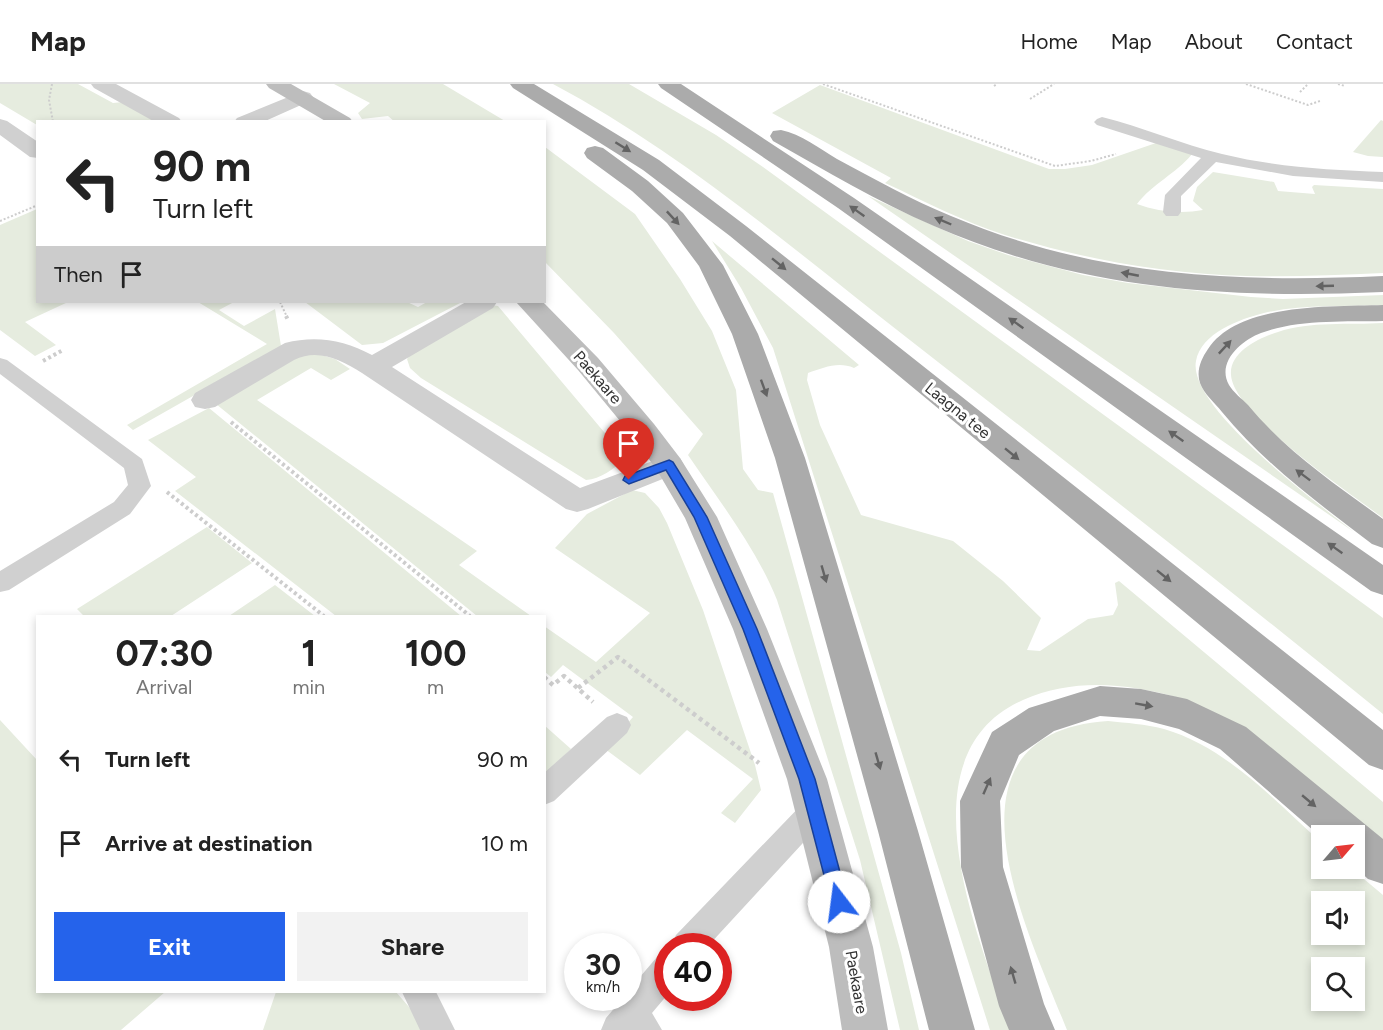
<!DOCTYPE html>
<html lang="en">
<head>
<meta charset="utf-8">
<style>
  :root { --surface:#fff; --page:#f2f2f2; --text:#222; --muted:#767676; --line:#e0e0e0; --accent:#2563eb }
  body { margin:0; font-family:Figtree,sans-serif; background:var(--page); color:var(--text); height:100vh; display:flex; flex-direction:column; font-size:22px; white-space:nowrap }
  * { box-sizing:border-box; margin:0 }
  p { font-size:20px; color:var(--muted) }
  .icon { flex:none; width:33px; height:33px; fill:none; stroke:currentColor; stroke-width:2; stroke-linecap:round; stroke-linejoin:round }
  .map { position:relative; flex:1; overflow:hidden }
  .sheet { position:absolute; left:36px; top:531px; width:510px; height:378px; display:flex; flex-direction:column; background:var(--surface); border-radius:0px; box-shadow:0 3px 9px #0003 }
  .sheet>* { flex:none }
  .top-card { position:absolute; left:36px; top:36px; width:510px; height:183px; border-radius:0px; box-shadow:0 3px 9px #0003; background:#fff; color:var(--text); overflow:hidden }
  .needle { width:39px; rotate:62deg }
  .fabs { position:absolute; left:1311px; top:741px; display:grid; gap:12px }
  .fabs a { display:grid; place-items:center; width:54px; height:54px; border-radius:0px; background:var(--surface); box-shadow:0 3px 9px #0003; font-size:30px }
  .speed { position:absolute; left:564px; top:849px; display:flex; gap:12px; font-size:30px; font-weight:700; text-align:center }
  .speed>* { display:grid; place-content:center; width:78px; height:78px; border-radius:50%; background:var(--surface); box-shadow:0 3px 9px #0003; line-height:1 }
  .speed small { font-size:15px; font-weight:400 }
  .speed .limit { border:9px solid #d22; background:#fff; color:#111 }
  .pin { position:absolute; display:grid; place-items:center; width:51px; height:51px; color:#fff; margin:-62px -26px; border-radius:50% 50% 50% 0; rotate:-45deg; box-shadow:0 0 6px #0007 }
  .pin .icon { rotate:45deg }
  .me { position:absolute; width:66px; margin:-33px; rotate:345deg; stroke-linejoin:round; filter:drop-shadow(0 0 4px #0008) }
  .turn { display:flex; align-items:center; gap:21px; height:126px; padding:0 18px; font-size:27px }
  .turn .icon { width:78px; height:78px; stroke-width:2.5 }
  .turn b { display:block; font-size:42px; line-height:51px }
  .then { display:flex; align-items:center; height:57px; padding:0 18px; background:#0003; gap:12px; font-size:22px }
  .eta { display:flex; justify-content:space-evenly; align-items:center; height:102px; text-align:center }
  .eta b { font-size:36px; font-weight:700; line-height:42px }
  .primary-button { display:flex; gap:12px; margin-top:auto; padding:12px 18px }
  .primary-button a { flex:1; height:69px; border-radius:0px; background:var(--accent); color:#fff; font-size:24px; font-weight:700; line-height:69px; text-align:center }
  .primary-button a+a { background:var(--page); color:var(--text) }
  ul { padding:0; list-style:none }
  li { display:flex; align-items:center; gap:18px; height:84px; padding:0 18px }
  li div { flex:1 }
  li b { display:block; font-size:22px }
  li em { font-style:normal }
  header { display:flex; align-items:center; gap:36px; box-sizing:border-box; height:84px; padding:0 30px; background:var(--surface); border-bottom:2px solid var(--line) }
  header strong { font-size:28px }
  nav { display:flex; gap:33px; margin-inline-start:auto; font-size:21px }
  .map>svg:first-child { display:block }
</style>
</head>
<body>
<header>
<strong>Map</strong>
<nav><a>Home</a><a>Map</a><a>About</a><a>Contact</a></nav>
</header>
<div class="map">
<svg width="1383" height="946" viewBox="0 0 1383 946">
  <rect width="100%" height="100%" fill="#fff"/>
  <path fill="#e6ecdf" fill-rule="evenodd" d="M0,0H78L113,19L123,18L157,37L38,38L37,41L0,19Z
    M334,0H443L505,37L395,38L388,32L362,35L358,29L370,19Z
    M553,0H629L716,51L763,83L1383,534V630C1226,502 1066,378 906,253C793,165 681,68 553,0Z
    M820,1L1049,85H1065L1092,81L1156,59L1192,70C1176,90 1153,99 1137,120C1158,128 1182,130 1203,126L1193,117L1197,103L1213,88L1274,98L1278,107L1315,110L1312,103L1314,101L1383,105V189C1338,191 1292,193 1247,192C1166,190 1082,175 1005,151C964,138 924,117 885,99L891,94L772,29Z
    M1381,36L1383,37V73L1368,72L1353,68Z
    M545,63L635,130L680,195L712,247L736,306L743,385L758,406L773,409L901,869L919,946H900L860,776L777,516C756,464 720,418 688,371L703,350L614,249L545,178Z
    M868,112L968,157L1008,171L1083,191L1128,199L1251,213L1283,215L1383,211V221C1344,223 1302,220 1264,229C1240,235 1201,249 1196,277C1187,323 1319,420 1354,448Z
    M37,125L38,218H68L25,238L56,261L35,272L0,246V141Z
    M712,157L859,281L854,284C838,277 823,284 808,289L807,296L820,341L861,431L953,457L1003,497L1041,534L1027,566L1040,567L1088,535L1113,531L1118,521L1115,499L1119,497L1383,718V761L1179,614C1126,599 1074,594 1023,616C899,671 979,856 1011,946H990L773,264L741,204Z
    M198,218H234L219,226L244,242L275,225L281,262L133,346L127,341L267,260Z
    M305,218H407L418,223L427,218H462L383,259L362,261Z
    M491,221L498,222L615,361L624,376C613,385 601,395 586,396L421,294L410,284L407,275L414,266Z
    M1383,239V434C1350,409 1234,332 1231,291C1229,268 1259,254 1278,248C1310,237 1350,241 1383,239Z
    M315,269L335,275L350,285L331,296L311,284L257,316L477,467L459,481L531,532H477L216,320L303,270Z
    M209,324L461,532H336L175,407L196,393L148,356Z
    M632,406L645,409L659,424L667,439L703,526L755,681L761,706L735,739L721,729L753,695L687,646L640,691L605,665L633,633L563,581L551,593L545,588L544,542L596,578L650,529L555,464L587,430Z
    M207,443L252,479L171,532H84L77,525Z
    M275,501L315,532H229Z
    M0,636L37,676L38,908H165L121,946H0Z
    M1108,637C1127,639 1145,640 1164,645C1226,663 1274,716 1321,758L1322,784L1352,785L1383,811V946H1067C1029,850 928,649 1108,637ZM1322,818H1354V850H1322ZM1322,884H1354V916H1322Z
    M544,641L571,665L545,690L544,689Z
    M276,908H396L429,946H263Z"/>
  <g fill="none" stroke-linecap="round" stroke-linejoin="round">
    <path stroke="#cdcdcd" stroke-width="2" stroke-dasharray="2 2" stroke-linecap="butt" d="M52,0L49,16L53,38
      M823,0L1055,82L1091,77L1116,70
      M1246,0L1308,21L1320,17
      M1338,0L1345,2
      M994,2L997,0
      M1300,8L1308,0
      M1030,15L1054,0
      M0,137L38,121
      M280,218L287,233"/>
    <path stroke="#cdcdcd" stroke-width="4" stroke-dasharray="3 3" stroke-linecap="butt" d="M286,232L288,236
      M43,277L63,266
      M231,338L470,532
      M167,408L324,532"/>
    <path stroke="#cdcdcd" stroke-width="4.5" stroke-dasharray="4 4" stroke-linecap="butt" d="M544,593L553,601L564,592L593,618
      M578,604L618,573L759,679"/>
    <path fill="#d0d0d0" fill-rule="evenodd" d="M1102,33C1142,43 1181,60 1222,70C1275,83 1329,86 1383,88V98L1293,92L1216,78L1181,112V128L1178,132H1166L1163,128L1165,111L1201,74L1097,41L1094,38L1097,35Z
      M0,274L7,276L142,375L151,402L130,430L9,506L0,508V487L114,418L128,401L124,384L0,290Z
      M617,629L627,633L631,641L627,649L554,717L544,721V689L607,633Z
      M815,713L825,717L830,726L825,735L708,862H671L676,851L805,717Z
      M668,868V910L652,929L662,946H601L606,934L623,914H628V907L657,873Z
      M402,908H436L455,946H420Z"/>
    <path fill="#d0d0d0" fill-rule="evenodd" d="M91,0H116L179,34L182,38H155L94,4Z
      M303,7L310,9L313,13L310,17L263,38H234L237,34Z
      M0,35L7,37L38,58V74L30,73L0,51Z
      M466,218H497L493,224L392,283L580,404L669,371L680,374L684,381L680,388L588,425L577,428L566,425L362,289C341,276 318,264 294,276L215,323L205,325L195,323L191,316L195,309L285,259C316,251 344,256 372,271Z"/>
    <path fill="#bdbdbd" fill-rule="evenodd" d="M266,0H291L350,34L353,38H327L269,4Z
      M516,218H543L598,274L654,340L680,374L717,433L767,545L827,695L873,863L888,946H842L829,863L787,695L733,545L685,434L658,388L634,354L578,286Z"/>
    <path fill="#ababab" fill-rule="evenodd" d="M510,0H534L659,76L746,142L1383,646V686L1369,681L730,152L643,86L513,4Z
      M658,0H681L854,114L1383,481V511L1371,507L838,124L661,4Z
      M781,46C801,50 820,65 837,75C874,95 912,116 951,132C1093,192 1231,199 1383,192V208C1225,215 1081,206 934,142C878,118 826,87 773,57L770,52L773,47Z
      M595,62L603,64L648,97L683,129L723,181L758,250L805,374L918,747L975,946H929L878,747L775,374L732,250L699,182L667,139L632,107L587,74L584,69L587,64Z
      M1383,221V237C1343,238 1299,235 1261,249C1242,256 1216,278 1229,301C1233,308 1242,315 1248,321C1286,367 1335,400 1383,435V464L1372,460C1318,419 1265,380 1222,328C1215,319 1204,310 1200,299C1196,287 1201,275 1208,265C1239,218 1333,223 1383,221Z
      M1100,602L1141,605L1187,615L1246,643L1383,755V800L1368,795L1354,782V752H1322V754L1220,665L1179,645L1141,635L1100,632L1054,647L1019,671L1000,717L1003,783L1044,920L1055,946H1009L999,922L961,783L960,717L992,648L1029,624Z"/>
  </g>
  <defs><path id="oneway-solid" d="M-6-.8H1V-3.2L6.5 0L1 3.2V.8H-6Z" transform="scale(1.5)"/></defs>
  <g fill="#636363">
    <use href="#oneway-solid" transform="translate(623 63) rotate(32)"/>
    <use href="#oneway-solid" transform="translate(857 127) rotate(-145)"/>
    <use href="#oneway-solid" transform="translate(673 134) rotate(47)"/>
    <use href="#oneway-solid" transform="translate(943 137) rotate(-157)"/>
    <use href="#oneway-solid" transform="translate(779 180) rotate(39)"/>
    <use href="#oneway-solid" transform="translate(1130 190) rotate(-169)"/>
    <use href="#oneway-solid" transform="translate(1325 202) rotate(178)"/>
    <use href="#oneway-solid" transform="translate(1016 239) rotate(-145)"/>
    <use href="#oneway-solid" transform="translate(1225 263) rotate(-47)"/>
    <use href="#oneway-solid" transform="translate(764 304) rotate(70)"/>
    <use href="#oneway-solid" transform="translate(1176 352) rotate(-145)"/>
    <use href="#oneway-solid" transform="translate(1012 370) rotate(39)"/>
    <use href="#oneway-solid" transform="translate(1303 391) rotate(-143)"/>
    <use href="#oneway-solid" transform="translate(1335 464) rotate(-145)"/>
    <use href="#oneway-solid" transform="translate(824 490) rotate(74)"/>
    <use href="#oneway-solid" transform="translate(1164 492) rotate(39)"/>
    <use href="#oneway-solid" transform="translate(1144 621) rotate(10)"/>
    <use href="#oneway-solid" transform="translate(878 677) rotate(74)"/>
    <use href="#oneway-solid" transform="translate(987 702) rotate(-66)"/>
    <use href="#oneway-solid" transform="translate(1309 717) rotate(40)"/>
    <use href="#oneway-solid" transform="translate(1013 891) rotate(-106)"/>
  </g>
  <path fill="#2563eb" stroke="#184099" stroke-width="1.5" d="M669,376L673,378L707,433L757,545L815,695L848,818L846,824L839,826L833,824L831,818L799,695L743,545L694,433L666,386L629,400L623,396L625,392Z"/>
  <g text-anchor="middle" stroke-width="6" stroke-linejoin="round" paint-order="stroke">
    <g font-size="16" fill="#333" stroke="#fff">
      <text transform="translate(598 293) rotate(49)" y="6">Paekaare</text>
      <text transform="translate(958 326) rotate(39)" y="6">Laagna tee</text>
      <text transform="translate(857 898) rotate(80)" y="6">Paekaare</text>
    </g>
  </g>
</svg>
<div class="fabs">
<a><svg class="needle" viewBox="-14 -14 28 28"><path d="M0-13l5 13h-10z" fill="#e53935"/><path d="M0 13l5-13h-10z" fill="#767676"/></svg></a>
<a><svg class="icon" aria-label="sound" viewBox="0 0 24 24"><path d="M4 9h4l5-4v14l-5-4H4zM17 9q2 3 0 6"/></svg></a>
<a><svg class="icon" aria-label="search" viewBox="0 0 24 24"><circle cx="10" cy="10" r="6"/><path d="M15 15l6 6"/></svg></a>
</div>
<div class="speed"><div>30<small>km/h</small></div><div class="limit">40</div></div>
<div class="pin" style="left:629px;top:396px;background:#d93025"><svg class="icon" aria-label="arrive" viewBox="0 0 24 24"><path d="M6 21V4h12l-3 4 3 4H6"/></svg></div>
<svg class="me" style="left:839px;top:818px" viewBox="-20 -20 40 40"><circle r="19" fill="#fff"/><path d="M0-13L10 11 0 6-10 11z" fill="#2563eb"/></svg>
<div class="top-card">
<div class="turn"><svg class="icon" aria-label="left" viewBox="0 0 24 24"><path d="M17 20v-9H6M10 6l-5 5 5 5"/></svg><div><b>90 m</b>Turn left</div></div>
<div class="then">Then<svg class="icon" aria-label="arrive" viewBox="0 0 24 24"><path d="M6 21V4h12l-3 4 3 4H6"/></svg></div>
</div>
<section class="sheet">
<div class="eta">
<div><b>07:30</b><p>Arrival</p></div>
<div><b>1</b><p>min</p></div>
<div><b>100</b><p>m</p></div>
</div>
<ul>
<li><svg class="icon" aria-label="left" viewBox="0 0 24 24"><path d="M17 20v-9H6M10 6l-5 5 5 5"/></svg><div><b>Turn left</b></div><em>90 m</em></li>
<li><svg class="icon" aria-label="arrive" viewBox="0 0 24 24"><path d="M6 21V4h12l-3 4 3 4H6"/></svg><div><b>Arrive at destination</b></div><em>10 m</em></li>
</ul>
<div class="primary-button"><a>Exit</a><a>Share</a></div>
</section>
</div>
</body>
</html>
